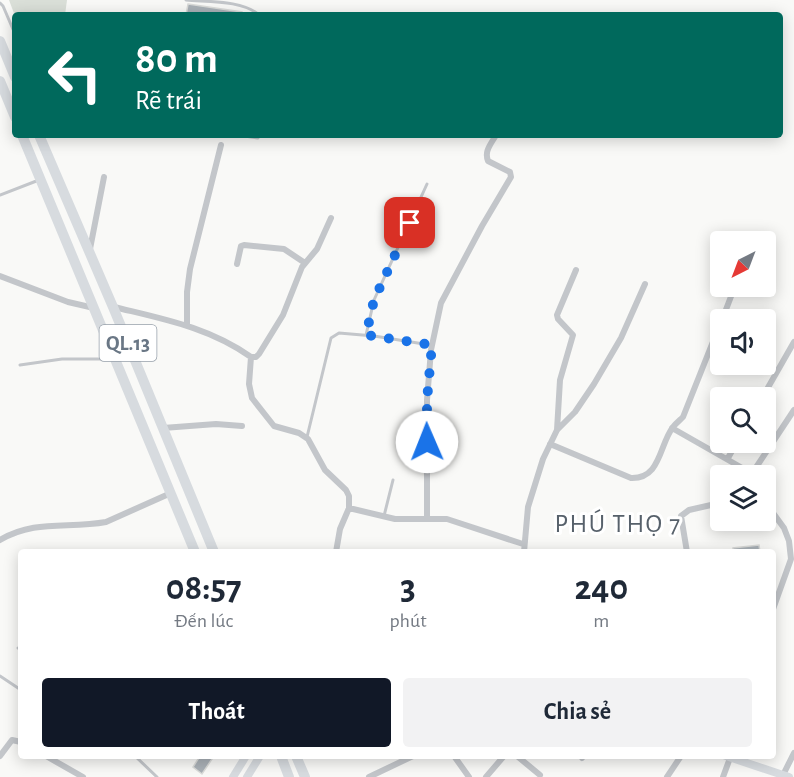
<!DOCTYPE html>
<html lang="vi">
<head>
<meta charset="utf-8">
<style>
  :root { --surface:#fff; --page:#f2f2f3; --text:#1f2937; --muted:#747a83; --accent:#111827 }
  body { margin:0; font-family:"Alegreya Sans",sans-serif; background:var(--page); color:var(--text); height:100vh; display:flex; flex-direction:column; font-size:22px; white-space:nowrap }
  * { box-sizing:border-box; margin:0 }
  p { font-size:20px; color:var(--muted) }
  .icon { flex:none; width:33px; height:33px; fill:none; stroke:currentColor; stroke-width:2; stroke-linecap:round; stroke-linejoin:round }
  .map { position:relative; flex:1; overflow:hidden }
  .sheet { position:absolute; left:18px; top:549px; width:758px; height:210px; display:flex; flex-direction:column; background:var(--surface); border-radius:6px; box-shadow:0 3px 15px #0003 }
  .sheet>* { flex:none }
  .guide { position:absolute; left:12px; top:12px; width:771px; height:126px; border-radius:6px; box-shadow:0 3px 15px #0003; background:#00695c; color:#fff; overflow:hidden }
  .needle { width:39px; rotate:222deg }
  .controls { position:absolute; left:710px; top:231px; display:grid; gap:12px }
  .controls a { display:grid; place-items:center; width:66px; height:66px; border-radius:6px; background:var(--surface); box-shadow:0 3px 15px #0003; font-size:30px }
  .pin { position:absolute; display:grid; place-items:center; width:51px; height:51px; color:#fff; margin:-26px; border-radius:12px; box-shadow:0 3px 9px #0006 }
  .me { position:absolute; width:66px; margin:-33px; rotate:359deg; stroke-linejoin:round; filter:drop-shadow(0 0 4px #0008) }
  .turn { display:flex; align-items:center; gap:21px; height:126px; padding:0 24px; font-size:27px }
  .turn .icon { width:78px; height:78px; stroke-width:2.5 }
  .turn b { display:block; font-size:42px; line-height:51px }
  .eta { display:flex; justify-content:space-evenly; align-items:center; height:102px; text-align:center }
  .eta b { font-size:36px; font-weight:700; line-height:42px }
  .cta { display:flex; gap:12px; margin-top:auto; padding:12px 24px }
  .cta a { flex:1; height:69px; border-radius:6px; background:var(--accent); color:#fff; font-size:24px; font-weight:700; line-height:69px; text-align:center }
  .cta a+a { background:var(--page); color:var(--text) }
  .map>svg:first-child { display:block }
</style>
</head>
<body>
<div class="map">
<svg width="794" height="777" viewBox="0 0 794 777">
  <rect width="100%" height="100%" fill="#f9f9f7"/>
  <path fill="#dadfd8" d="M9,0H67L65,15L15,16Z"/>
  <path fill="#aab1b7" stroke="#dadbd9" stroke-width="1.5" d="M188,4L242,12V15H186Z
    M759,545L760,552H733V548Z
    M200,756H214L202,774L193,767Z"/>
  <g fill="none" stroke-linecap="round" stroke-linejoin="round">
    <path stroke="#c3c6ca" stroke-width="3" d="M186,0C207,2 243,0 259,15
      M0,3L3,6L15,34
      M238,135L258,138L260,135
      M0,195L39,180
      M366,335L374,300L427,184
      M20,365L62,359H112
      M307,437L331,338L339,333L374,336L430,345
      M384,516L393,480
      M18,648L21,650
      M0,676L21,690
      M135,756L157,777"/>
    <path stroke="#c3c6ca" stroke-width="6" d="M752,242L754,237
      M90,249L104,177
      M237,264L241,246L244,245L284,249L305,263
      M0,276L68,302L94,308
      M114,307C163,319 208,327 251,357L249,384L252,398L274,426L299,433L308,439L325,470L346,490L349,496V508
      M722,320L735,286
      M187,325V292L190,269L221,145
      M251,357H256L259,354L283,315L302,267L317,249L331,218
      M762,398L794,342
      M163,428L216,424L242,426
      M672,428L751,473
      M557,430L560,380L573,335L558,319L557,315L576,270
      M550,444L631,478C661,479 659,445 673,427C676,423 680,420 683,417L720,324
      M728,458L737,442
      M751,475L794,410
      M765,502L784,528L789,541L791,559L772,612
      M427,518V400L431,350L441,303L482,226L511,177L510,172L488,161C484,151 491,144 496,135
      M0,540C35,519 68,529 106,522L171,493
      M336,552L340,529L349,508L395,519H447L523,544
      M524,552L528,507L543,459L557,430L575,412L594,384L621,338L645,284
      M687,552L681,516L689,510L720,503
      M0,756L12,740L21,742
      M46,756L83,777
      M454,756L469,777
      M517,756L540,775
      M581,756L582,758
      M783,775L794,753
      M369,777L413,756
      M486,777L504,756
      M667,777L681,756
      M723,777L730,758"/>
    <path stroke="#d7dbdf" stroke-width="8" d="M726,756L789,777
      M233,777L246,756
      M247,777L260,756"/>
    <path stroke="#d7dbdf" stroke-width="10" d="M0,41L15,77
      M0,81L15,117
      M22,135L195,552
      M39,135L113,307L214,552
      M281,756L289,777
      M296,756L305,777"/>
  </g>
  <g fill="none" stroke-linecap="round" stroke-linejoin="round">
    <path stroke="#1a73e8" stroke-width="10" stroke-dasharray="0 18" d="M410,223L374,300L366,335L432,345L427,400V442"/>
  </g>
  <g text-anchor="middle" stroke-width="6" stroke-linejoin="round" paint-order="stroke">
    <rect fill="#fff" stroke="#97a0aa" stroke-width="1.5" x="99.5" y="325" width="57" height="36" rx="4.5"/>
    <g font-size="21" font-weight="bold" fill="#6a7785">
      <text x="128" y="350">QL.13</text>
    </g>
    <g font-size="26" letter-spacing="1.5" fill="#57616b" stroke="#fff">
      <text x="618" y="532">PHÚ THỌ 7</text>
    </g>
  </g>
</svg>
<div class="controls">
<a><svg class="needle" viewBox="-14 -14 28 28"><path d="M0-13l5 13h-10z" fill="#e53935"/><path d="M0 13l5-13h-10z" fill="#747a83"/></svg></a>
<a><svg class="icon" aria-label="sound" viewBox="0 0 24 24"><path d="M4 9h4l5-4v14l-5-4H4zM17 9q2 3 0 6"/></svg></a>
<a><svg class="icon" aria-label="search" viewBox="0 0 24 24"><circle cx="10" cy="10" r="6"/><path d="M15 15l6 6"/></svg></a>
<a><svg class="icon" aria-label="layers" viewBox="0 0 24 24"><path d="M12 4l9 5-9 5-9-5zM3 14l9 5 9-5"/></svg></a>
</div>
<div class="pin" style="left:410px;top:223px;background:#d93025"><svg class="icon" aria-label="arrive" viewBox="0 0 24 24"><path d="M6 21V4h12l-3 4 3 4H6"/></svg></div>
<svg class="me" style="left:427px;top:442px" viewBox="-20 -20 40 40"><circle r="19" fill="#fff"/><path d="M0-13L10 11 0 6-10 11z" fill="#1a73e8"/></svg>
<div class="guide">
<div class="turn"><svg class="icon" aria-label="left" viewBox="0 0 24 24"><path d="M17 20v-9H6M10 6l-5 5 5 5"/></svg><div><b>80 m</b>Rẽ trái</div></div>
</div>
<section class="sheet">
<div class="eta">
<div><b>08:57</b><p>Đến lúc</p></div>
<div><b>3</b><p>phút</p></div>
<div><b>240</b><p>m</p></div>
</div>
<div class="cta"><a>Thoát</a><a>Chia sẻ</a></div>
</section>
</div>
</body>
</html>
